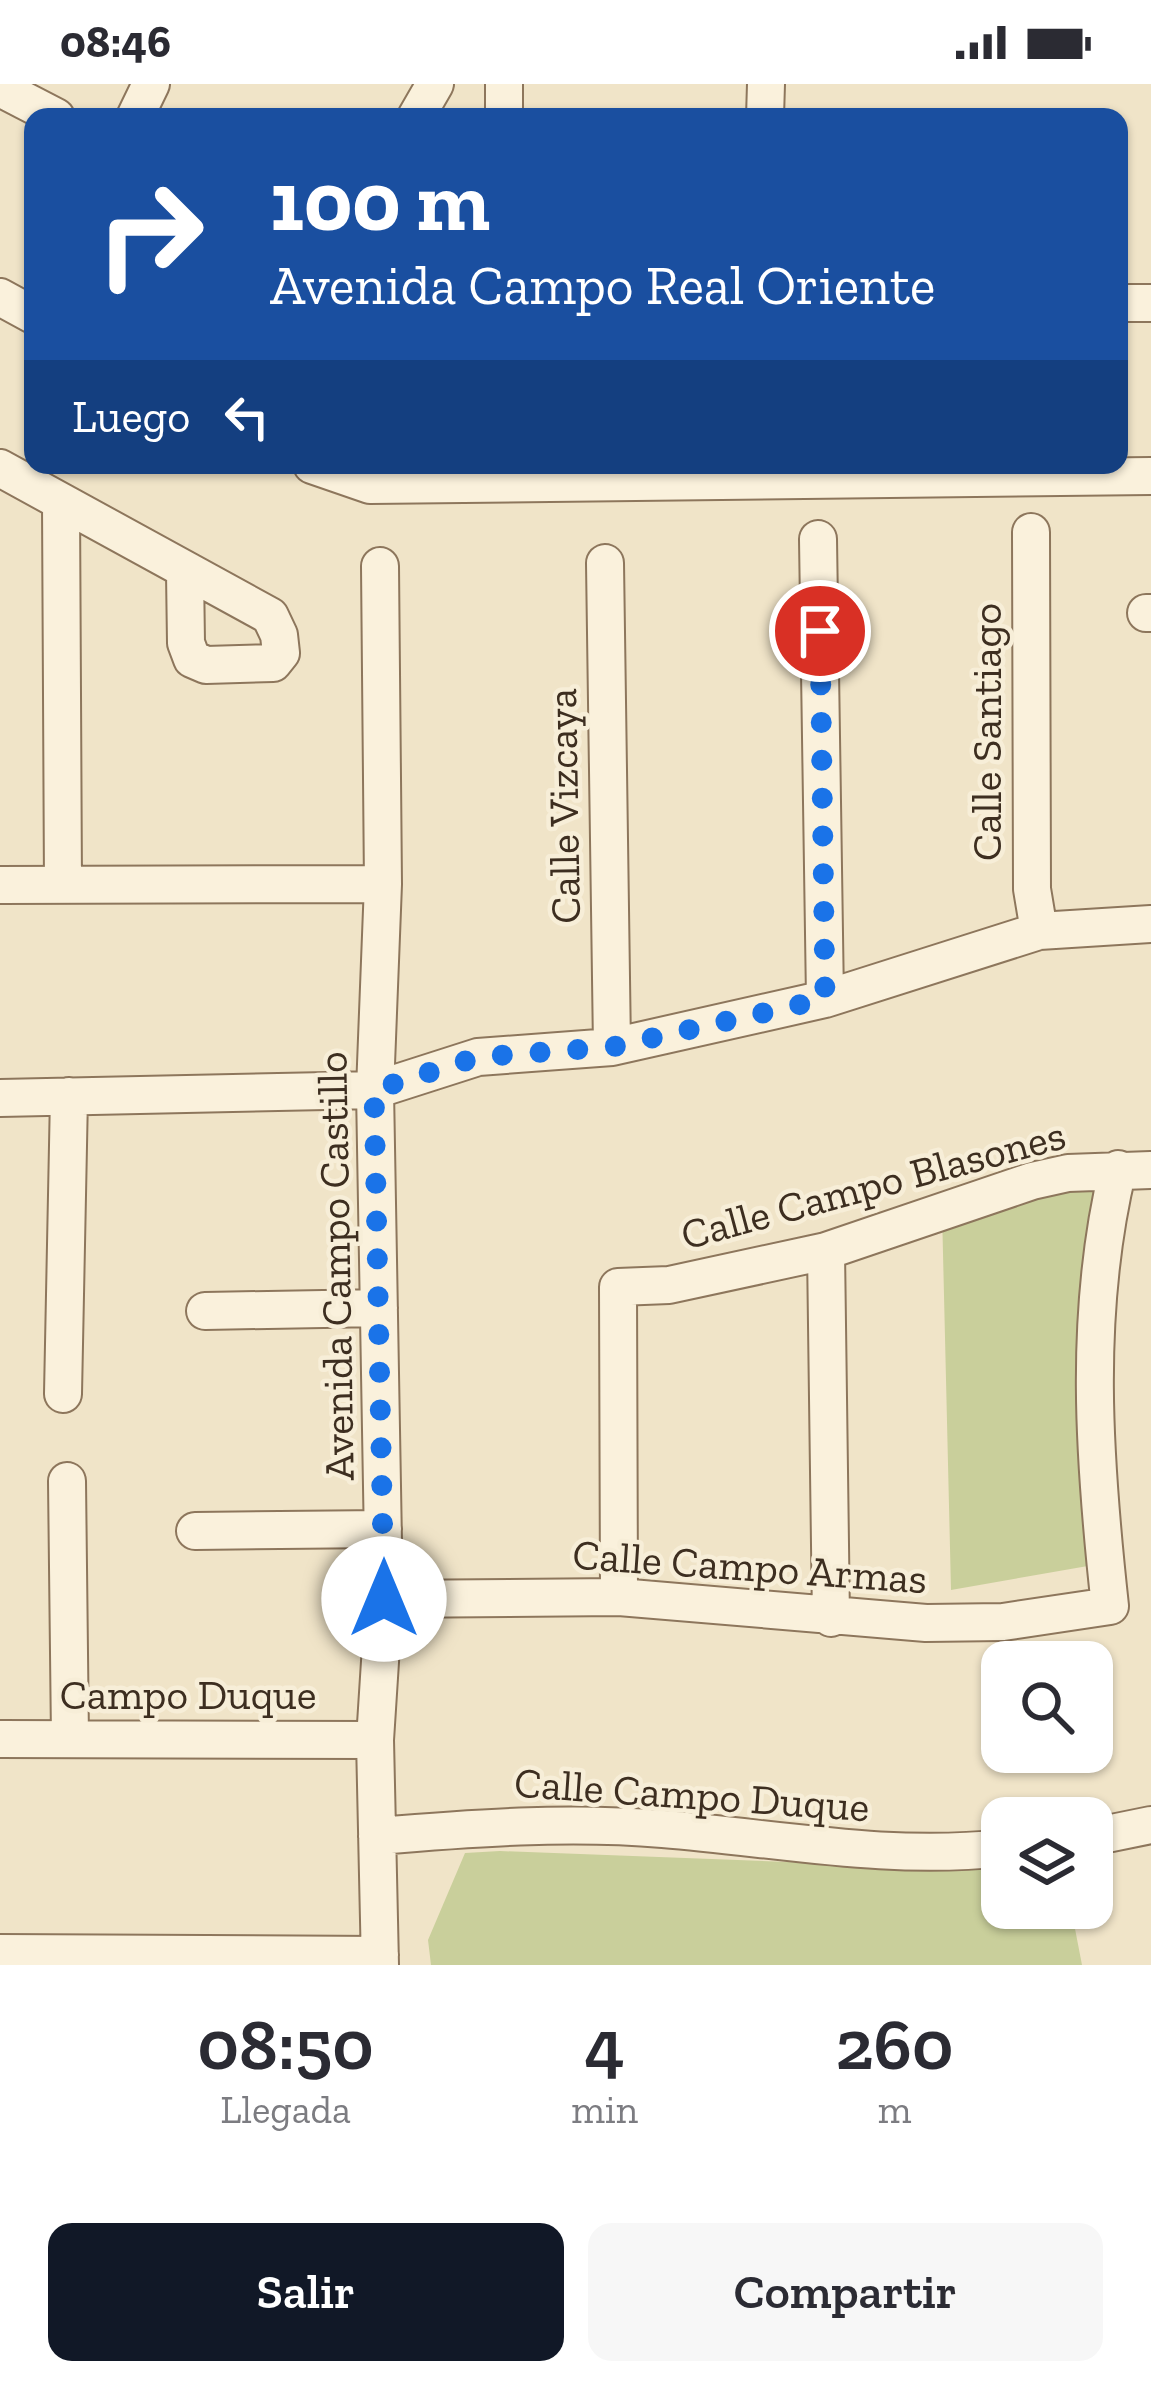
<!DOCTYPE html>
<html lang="es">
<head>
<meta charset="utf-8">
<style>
  :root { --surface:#fff; --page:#f7f7f7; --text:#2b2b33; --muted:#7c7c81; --accent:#111827 }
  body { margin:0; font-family:"Zilla Slab",serif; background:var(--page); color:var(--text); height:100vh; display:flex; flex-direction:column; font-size:45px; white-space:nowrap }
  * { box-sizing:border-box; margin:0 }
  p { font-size:39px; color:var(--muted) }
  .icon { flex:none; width:66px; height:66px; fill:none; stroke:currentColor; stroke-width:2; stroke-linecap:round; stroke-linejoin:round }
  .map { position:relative; height:1881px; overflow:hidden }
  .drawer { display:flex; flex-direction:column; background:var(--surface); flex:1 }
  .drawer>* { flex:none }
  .guide { position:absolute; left:24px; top:24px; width:1104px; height:366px; border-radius:24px; box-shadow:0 3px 9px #0004; background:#1a4fa0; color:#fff; overflow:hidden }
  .controls { position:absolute; left:981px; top:1557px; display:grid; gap:24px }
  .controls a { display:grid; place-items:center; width:132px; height:132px; border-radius:24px; background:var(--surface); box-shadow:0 3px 9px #0004; font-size:60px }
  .pin { position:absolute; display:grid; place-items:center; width:102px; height:102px; color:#fff; margin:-51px; border:6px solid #fff; border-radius:50%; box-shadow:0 3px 12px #0007 }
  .me { position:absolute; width:132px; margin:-66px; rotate:0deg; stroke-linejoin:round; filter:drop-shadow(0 0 9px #0008) }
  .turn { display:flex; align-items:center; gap:42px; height:252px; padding:0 48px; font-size:54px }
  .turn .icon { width:156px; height:156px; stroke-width:2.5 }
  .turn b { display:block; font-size:84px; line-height:102px }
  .then { display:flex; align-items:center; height:114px; padding:0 48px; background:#0003; gap:24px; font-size:45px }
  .eta { display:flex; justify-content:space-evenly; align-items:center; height:204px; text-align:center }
  .eta b { font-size:72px; font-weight:600; line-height:84px }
  .button { display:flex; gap:24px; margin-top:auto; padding:24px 48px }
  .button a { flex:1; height:138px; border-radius:24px; background:var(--accent); color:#fff; font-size:48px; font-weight:600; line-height:138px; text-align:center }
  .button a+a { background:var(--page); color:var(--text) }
  .status { display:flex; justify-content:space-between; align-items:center; height:84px; padding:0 60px; background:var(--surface); direction:ltr }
  .status svg { height:33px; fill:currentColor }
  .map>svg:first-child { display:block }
</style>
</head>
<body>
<div class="status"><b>08:46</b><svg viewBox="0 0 49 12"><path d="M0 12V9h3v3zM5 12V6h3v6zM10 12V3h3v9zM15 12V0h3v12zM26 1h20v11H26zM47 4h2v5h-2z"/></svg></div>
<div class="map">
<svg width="1151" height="1881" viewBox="0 0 1151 1881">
  <rect width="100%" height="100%" fill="#f0e4c8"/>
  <path fill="#c9cf9b" d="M1118,1085L1105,1479L951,1506L942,1127Z
    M500,1767L1002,1786V1824H1071L1082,1881H431L428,1856L465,1769Z"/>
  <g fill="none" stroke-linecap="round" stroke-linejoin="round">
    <g stroke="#8d765c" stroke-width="40">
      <path id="minor" d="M504,0V33
        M0,4L56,33
        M135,33L151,0
        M416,33L435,0
        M765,33L766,0
        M0,213L33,231
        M1119,219H1151
        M312,381L370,401L1151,392
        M0,384L270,532L279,551L281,569L273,579L206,581L192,575L186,559L185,489
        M61,420L63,801
        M1031,448L1032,805L1039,847
        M818,455L825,915
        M605,479L612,963
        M1146,529H1151
        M0,801L383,800
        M0,1014L375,1006L478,973L612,963L825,915L1039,847L1151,840
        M826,1167L831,1534
        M205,1227L379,1224
        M63,1310L69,1012
        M67,1397L70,1654
        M195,1447L383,1445
        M619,1513L618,1203L669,1201L826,1167L1032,1097L1068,1089L1151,1086
        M384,1515L619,1513L926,1539L1003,1538L1110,1522C1094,1377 1083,1229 1118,1085
        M0,1655L375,1656
        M377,1752C472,1744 568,1737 663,1745C776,1754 889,1777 1002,1764
        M1092,1753L1151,1741
        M0,1869L380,1871
        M380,1881L375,1656L384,1515L375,1006L383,800L380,482"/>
    </g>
    <use href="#minor" stroke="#faf1dc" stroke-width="36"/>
  </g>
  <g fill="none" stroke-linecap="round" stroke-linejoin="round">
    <path stroke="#1a73e8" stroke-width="21" stroke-dasharray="0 37.8" d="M384,1515L374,1006L478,973L612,963L825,915L820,547"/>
  </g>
  <g text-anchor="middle" stroke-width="9" stroke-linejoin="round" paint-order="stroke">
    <g font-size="42" fill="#3d2e20" stroke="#f7eed8">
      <text transform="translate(986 648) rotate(-90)" y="15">Calle Santiago</text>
      <text transform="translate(563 722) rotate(-91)" y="15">Calle Vizcaya</text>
      <text transform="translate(873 1100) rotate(-15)" y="15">Calle Campo Blasones</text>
      <text transform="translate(335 1182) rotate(-91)" y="15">Avenida Campo Castillo</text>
      <text transform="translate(750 1482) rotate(4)" y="15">Calle Campo Armas</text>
      <text x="188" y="1625">Campo Duque</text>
      <text transform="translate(692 1710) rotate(4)" y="15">Calle Campo Duque</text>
    </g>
  </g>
</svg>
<div class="controls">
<a><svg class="icon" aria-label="search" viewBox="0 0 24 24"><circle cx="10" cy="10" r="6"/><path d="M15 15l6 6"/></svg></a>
<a><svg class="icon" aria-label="layers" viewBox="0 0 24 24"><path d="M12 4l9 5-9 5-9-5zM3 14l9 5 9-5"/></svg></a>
</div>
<div class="pin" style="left:820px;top:547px;background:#d93025"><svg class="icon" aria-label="arrive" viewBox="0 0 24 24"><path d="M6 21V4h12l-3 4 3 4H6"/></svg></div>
<svg class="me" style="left:384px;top:1515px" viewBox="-20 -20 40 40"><circle r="19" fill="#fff"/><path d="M0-13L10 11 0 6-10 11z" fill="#1a73e8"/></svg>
<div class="guide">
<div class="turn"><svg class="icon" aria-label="right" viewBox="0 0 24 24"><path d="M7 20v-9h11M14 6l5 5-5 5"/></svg><div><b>100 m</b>Avenida Campo Real Oriente</div></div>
<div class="then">Luego<svg class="icon" aria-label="left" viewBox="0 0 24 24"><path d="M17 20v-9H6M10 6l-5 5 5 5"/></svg></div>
</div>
</div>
<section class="drawer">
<div class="eta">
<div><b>08:50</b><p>Llegada</p></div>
<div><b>4</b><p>min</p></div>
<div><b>260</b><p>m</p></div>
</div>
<div class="button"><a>Salir</a><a>Compartir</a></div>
</section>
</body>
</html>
